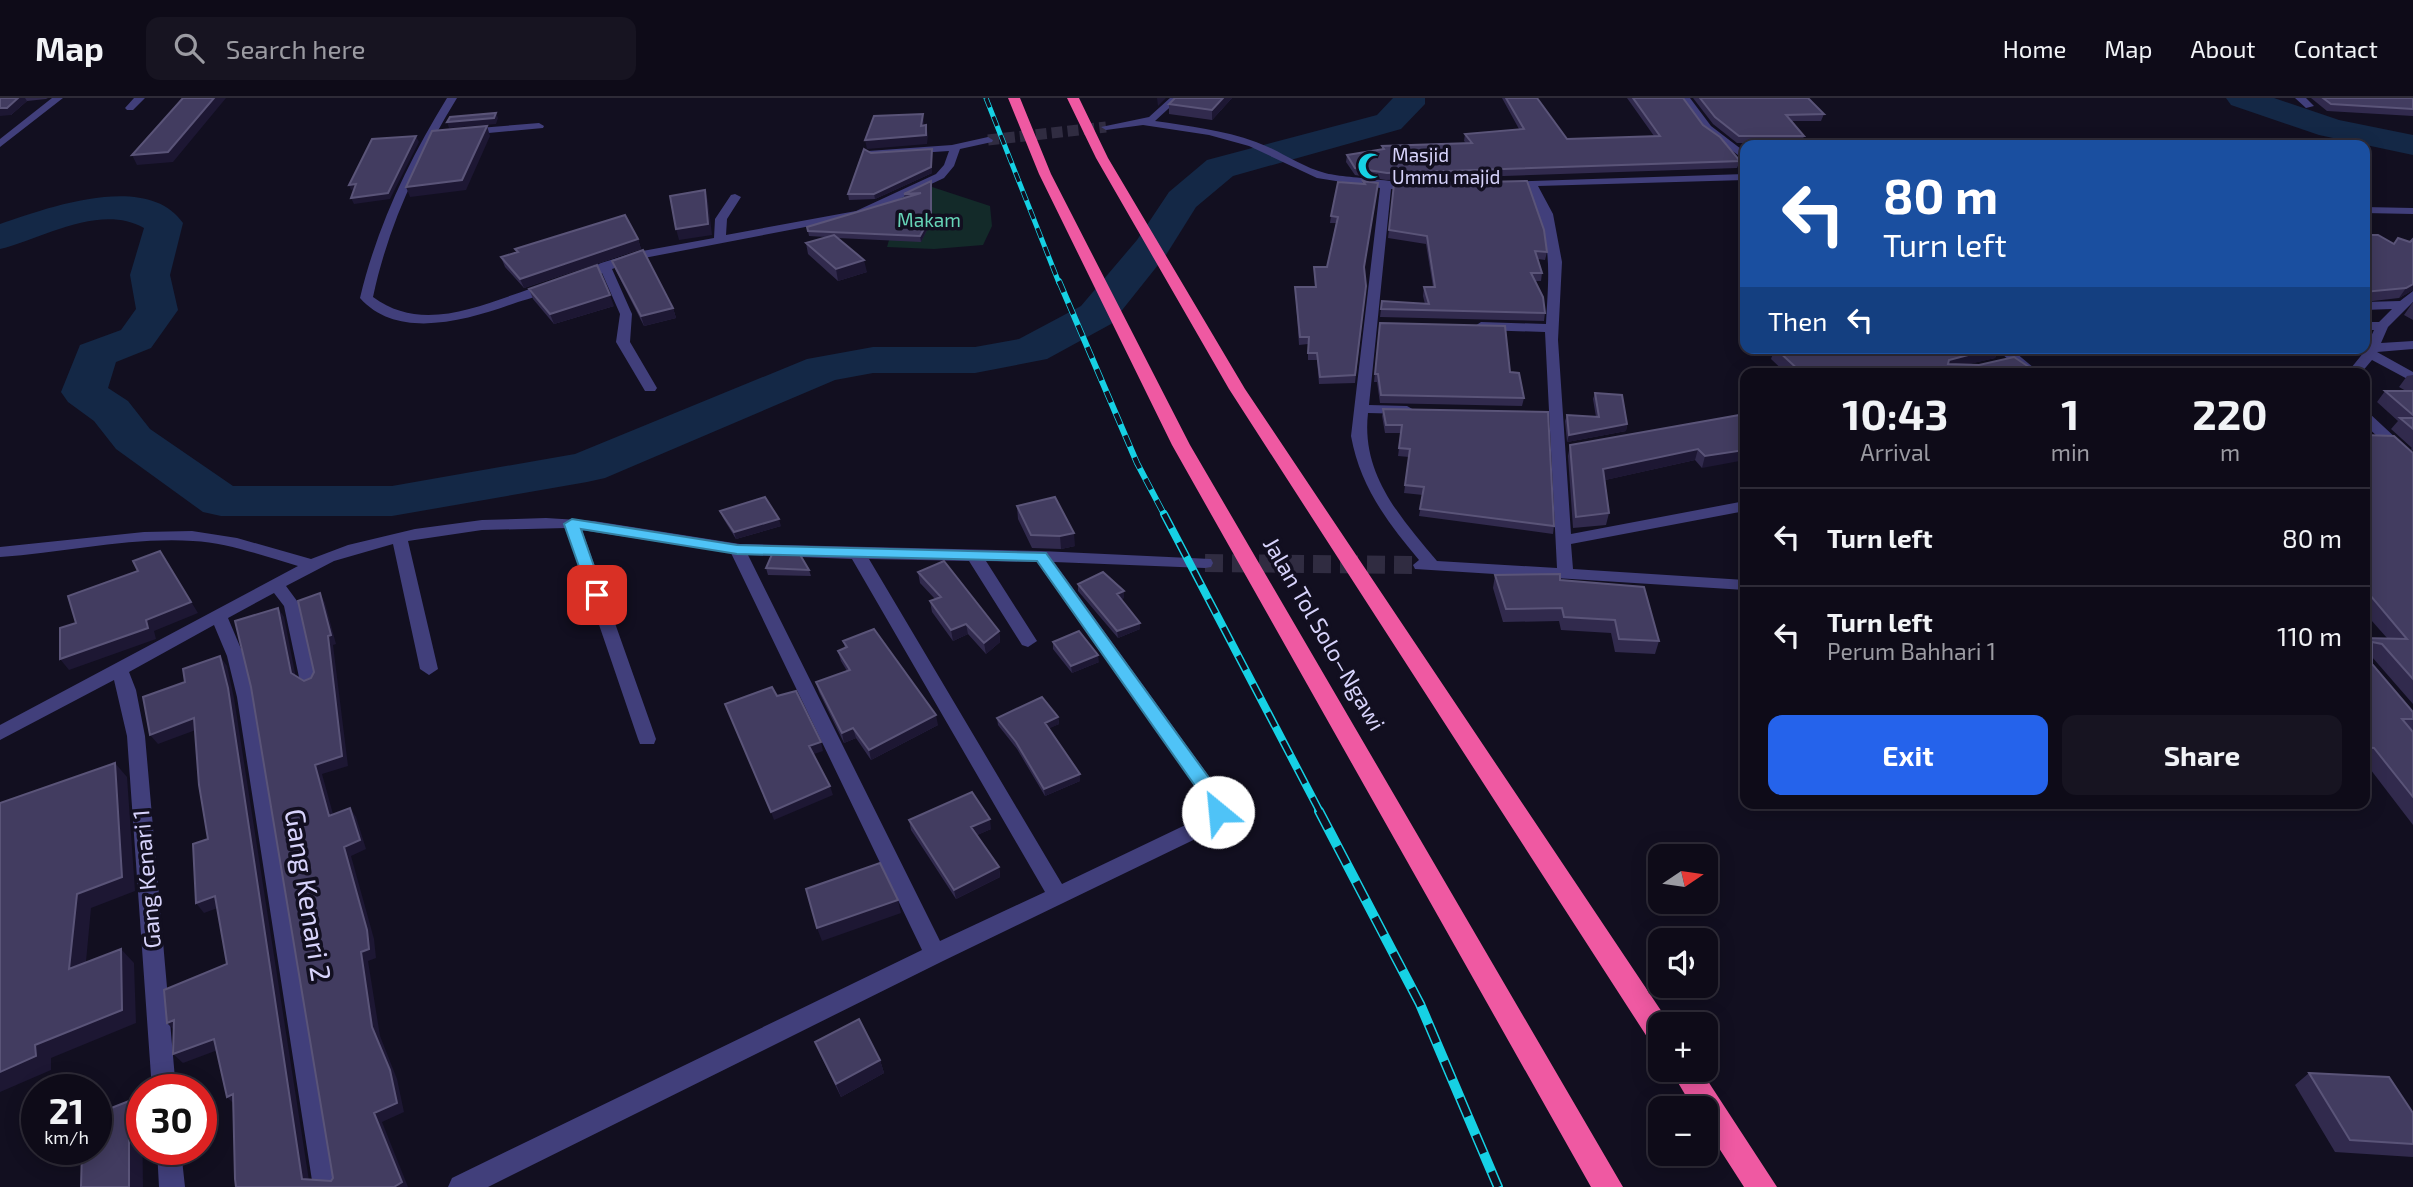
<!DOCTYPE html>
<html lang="en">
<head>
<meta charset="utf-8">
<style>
  :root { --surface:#0e0b18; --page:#171421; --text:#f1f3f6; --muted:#9b9ba2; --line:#2e2b37; --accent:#2563eb }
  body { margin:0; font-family:"Exo 2",sans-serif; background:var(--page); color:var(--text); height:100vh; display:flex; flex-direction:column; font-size:26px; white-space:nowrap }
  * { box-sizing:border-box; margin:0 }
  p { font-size:23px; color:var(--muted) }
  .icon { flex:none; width:38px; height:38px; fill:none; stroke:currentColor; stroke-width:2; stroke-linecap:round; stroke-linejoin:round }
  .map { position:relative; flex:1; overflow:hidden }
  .panel { position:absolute; left:1740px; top:270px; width:630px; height:441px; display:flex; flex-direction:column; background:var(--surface); border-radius:14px; box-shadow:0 4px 18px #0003,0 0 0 2px var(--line) }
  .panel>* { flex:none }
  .guide { position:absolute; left:1740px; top:42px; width:630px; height:214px; border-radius:14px; box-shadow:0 4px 18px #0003,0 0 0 2px var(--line); background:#1a4fa0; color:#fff; overflow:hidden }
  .needle { width:46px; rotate:77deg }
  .fabs { position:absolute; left:1648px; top:746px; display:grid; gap:14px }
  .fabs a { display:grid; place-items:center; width:70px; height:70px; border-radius:14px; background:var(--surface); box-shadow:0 4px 18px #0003,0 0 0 2px var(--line); font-size:35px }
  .speed { position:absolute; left:21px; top:976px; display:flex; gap:14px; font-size:35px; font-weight:700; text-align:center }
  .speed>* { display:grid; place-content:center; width:91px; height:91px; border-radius:50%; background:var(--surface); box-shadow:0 4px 18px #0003,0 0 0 2px var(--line); line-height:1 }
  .speed small { font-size:18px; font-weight:400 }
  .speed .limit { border:10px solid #d22; background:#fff; color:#111 }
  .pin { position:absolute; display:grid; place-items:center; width:60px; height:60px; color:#fff; margin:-30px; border-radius:14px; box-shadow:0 4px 10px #0006 }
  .me { position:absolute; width:77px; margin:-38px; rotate:332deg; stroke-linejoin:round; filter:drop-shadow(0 0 5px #0008) }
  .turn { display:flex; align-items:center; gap:24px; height:147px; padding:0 28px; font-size:32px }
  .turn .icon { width:91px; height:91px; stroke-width:2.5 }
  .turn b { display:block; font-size:49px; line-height:60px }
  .then { display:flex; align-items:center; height:66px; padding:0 28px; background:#0003; gap:14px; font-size:26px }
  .eta { display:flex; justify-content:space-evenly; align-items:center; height:119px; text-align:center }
  .eta b { font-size:42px; font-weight:700; line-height:49px }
  .action { display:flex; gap:14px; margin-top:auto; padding:14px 28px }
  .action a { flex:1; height:80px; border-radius:14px; background:var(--accent); color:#fff; font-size:28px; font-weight:700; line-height:80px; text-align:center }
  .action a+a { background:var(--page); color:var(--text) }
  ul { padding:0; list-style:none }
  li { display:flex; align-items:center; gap:21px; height:98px; padding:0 28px; border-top:2px solid var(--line) }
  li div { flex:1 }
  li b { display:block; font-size:26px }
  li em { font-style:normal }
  header { display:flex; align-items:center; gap:42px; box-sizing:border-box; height:98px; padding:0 35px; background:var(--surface); border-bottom:2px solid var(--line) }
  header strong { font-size:33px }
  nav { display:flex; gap:38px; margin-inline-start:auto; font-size:24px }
  .search { width:490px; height:63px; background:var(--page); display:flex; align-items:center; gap:18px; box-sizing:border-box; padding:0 24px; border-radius:14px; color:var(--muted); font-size:26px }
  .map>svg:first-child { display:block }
</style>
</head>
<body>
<header>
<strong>Map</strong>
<div class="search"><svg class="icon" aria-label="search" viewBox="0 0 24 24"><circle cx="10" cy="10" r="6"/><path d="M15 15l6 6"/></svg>Search here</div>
<nav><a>Home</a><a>Map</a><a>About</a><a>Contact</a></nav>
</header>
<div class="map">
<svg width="2413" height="1089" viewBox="0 0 2413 1089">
  <rect width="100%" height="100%" fill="#120f20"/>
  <path fill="#132a29" d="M926,87L990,108L992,128L983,147L934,151L887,149L902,97Z"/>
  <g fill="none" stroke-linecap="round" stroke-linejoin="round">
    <path fill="#142846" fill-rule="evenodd" d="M1393,0H1425V6L1401,31L1233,78L1196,109L1166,157L1111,226L1047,261L975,275H873L835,282L605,380L587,384L392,418H221L203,414L116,351L94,323L68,304L61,294L80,247L121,232L136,211L130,177L144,130C100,105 44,140 0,151V126C47,110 147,73 183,125L170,177L178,212L151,250L116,264L108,290L128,303L150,331L233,388H392L575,356L807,261L873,249H975L1019,241L1081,208L1137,142L1169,94L1207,62L1377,17Z
      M2226,0H2274L2339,22L2413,37V57L2319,37L2231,7Z"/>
    <path stroke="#302c41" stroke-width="11" stroke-dasharray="11 5" stroke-linecap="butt" d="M988,42L1106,29"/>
    <path stroke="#302c41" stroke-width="18" stroke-dasharray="18 9" stroke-linecap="butt" d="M1205,465L1421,467"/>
    <path fill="#413f7b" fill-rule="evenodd" d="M52,0H63L0,49V41Z
      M134,0H145L133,12H127L125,10Z
      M447,0H457C419,62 388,128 373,199C428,240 494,200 552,184L558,188C548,196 531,200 518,204C471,221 399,244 360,200C377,128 409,62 447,0Z
      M1170,0H1180L1155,23C1189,28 1223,32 1256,44C1279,52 1301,69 1325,75C1342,80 1414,83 1421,88L1415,91H1391L1369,307L1407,308L1414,312L1407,316L1368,315C1361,376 1400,419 1437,463L1557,470L1545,234L1481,232L1475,228L1481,224L1546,226C1549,172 1553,139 1527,89H1506L1501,86L1502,84L1745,76V82L1538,88L1553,116L1562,164L1558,242L1571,436L1745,403V413L1571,446L1573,471L1745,482V492L1415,471L1413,467L1419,462C1387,424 1360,388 1351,338L1380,90L1317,80L1249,48L1209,37L1143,27L1106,32L1101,29L1149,19Z
      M1680,0H1690L1711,28L1745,54V62L1703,32Z
      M2295,0H2306L2314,8L2306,10Z
      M539,25L544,28L543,30L467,37L462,34L467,31Z
      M988,39L993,42L992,44L960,51L954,68L944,80L863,118L644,160L612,171L632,216L630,244L657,290L655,293H645L616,244L620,216L602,175L578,183L572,179L601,165L637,154L714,140L715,121L731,97L735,96L741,99L727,121L726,137L856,113L936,76L944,67L949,53L872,58L867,55L868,53L952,47Z
      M2364,109L2413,110V116L2364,115Z
      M2413,193V204L2388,229L2381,245L2413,243V251L2377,254L2413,274V284L2372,262L2361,275H2347L2364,254L2374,232H2364V224H2379L2392,211L2364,212V204L2400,203Z
      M1995,250H2010L2040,275H2024Z
      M2364,314L2369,315L2413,356V368L2408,367L2364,326Z
      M546,420L594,423L740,446L1041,453L1211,461L1213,465L1211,469L1205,470L1054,464L1221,695L1228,714L1214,732L943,863L488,1089H448L452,1080L922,852L731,455L582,432L656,641L654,646H640L638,641L566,430L482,432L408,443L438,571L429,577L420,571L393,446L334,463L286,488L300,507L318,584L315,588L309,590L300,584L284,508L274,495L228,520L244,558L255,599L339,1089H313L237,599L227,558L214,527L129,574L136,592L145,638L176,992H152L127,638L114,582L0,642V627L298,468C263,458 229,445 193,443C129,439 64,455 0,459V449L144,434L192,433L237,440L311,461L348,447L415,431L482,422ZM748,457L852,461L1045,794L940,843ZM869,461L969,463L1022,547L1028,549L1037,543L986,463L1037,464L1205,702L1208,712L1200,720L1062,786Z
      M157,1052H181L185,1089H159Z"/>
    <path fill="#ef59a2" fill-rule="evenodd" d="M1008,0H1020L1051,76L1190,347L1623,1089H1591L1172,347L1039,76Z
      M1067,0H1079L1108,60L1245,291L1670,926H1661V948L1651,945L1229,291L1096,60Z
      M1670,971H1700L1777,1089H1744L1706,1030V1010H1693Z"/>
    <g stroke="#16d1e4" stroke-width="5">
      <path id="rail-far3" d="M986,0L1059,185"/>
    </g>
    <g stroke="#16d1e4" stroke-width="6">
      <path id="rail-far2" d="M1059,183L1137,365L1165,418"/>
    </g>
    <g stroke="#16d1e4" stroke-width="8">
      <path id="rail-far1" d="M1164,416L1320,714"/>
    </g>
    <g stroke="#16d1e4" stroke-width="10">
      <path id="rail" d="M1319,713L1420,906L1498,1089"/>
    </g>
    <use href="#rail-far3" stroke="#120f20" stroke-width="3.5" stroke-dasharray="10" stroke-linecap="butt"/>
    <use href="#rail-far2" stroke="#120f20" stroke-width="4.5" stroke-dasharray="12" stroke-linecap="butt"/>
    <use href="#rail-far1" stroke="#120f20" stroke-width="5" stroke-dasharray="16" stroke-linecap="butt"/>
    <use href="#rail" stroke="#120f20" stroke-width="7" stroke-dasharray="20" stroke-linecap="butt"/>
  </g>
  <path fill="#312a4d" d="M0,0H48L46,1L27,3L11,17Z
    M1175,0H1232L1212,22L1169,16V6Z
    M1502,0H1537L1567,41L1654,38L1627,0H1683L1703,27L1740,63L1737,70L1386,82L1355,77L1346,64L1347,57L1382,51V48L1466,45L1464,43L1465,36L1519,31Z
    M1693,0H1808L1824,16L1821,23H1792L1804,38L1802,45H1737L1713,26Z
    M2311,0H2413V18L2327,13Z
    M932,51V75L875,101L849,102L848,96L871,55Z
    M1363,83L1377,92L1364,171L1366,188L1355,285L1319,286L1317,262H1308V246L1299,247L1295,189H1315L1314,169H1327L1336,125H1330L1331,118L1362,86Z
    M1394,86L1547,154L1545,162L1538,161L1542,175L1541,183H1536L1545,215L1544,223L1380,219L1382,203L1425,206L1423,198L1424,189H1433L1426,146L1388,140Z
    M932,89L931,124L921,144L838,140L867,174L838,183L808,156L806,145L826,139L809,138L808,133L905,100L904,96Z
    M2364,137L2394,146L2410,144L2413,141V192L2399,200L2364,204Z
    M638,141L641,151L524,190L505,169L501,159L516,155L515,151Z
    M612,163L673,210L676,220L644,228L616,173Z
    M529,191L614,208L554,226L533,201Z
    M2413,204V222L2404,217Z
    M1380,225L1510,274L1524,300L1522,308L1380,305L1377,284H1374Z
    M1775,250H1999L1995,260L1968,266L2038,275H1786L1771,261Z
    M2413,277V353L2411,351L2412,350L2391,331L2398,323L2377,304L2385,293H2406L2399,289L2407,278Z
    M1595,295L1627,326L1626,333L1567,344L1565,323L1567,317L1596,319L1593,301Z
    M1383,311L1554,428L1553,436L1419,418L1423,397L1404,395L1409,359L1398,358L1401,335H1385L1382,318Z
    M1745,316L1702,370L1695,362L1605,382L1609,415L1606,427L1573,430L1568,358L1570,347Z
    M2364,337L2413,355V606L2372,559V566L2413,614V727L2364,663V540H2387L2364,514Z
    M1017,408L1075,448L1061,451L1032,450L1018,421Z
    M720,413L781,428L736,441L723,420Z
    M766,470L809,472L811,478L768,477Z
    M918,474L999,533L1000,544L986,556L968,536L953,543L932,514L930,503L935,501L920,485Z
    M1495,477L1560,482L1659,543L1655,556L1615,554L1611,535L1561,532L1559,523L1503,524L1493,490Z
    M1078,486L1124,500L1121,501L1140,531L1118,540L1078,493Z
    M843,543L938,627L871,662L856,640L844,645L819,594L816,584L847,573L841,563L838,553L845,550Z
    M1053,544L1099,564L1072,575L1053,551Z
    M1058,619L1059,626L1049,630L1080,683L1045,698L1017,651L998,627L997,620Z
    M909,722L991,731L977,737L999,769L1000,779L956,801L911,732Z
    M815,944L880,962L884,975L841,999L820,956Z
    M2309,975L2413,1015V1059L2335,1054L2295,987Z"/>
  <path fill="#1d1733" d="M18,0H25L27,3L11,17L0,18V10Z
    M214,0H226L173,64L137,67L132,57Z
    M1157,0H1166L1158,8Z
    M1223,0H1232L1212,22V12Z
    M496,15L498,20L496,26L449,30L447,24Z
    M923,16L924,25L922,37L926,27L928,37L927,46L867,51L865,42L921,28Z
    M487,28L490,38L466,92L410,99L406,89Z
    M416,38L419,44L390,101L354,106L351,100Z
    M932,51V75L875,101L874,96Z
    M931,83V124L921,144L920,138Z
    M356,86L359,91L351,92L349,87Z
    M705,92L708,103L712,137L679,142L676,131Z
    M638,141L641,151L524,190L520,181Z
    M864,162L867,174L838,183L836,171Z
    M2413,186V192L2399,200L2406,190Z
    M610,197L614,208L554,226L550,216Z
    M673,210L676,220L644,228L641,218Z
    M1995,250H1999L1995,260L1944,272L1949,262Z
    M1627,326L1626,333L1567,344L1569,337Z
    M1698,351L1695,362L1601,383L1603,371Z
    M1745,352V362L1702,370L1705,358Z
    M779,421L781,428L736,441L734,434Z
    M1074,435L1075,448L1061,451L1060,438Z
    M160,453L198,515L154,533L156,541L69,572L60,561L146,522Z
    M1124,493V500L1118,503L1117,496Z
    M320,495L325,505L336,546L333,547L348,668L322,676L336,727L329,718L315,667Z
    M278,510L284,519L297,585L291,575Z
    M1140,525V531L1118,540L1117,533Z
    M966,526L968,536L953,543L951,532Z
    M999,533L1000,544L986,556L984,545Z
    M1098,557L1099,564L1072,575L1071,568Z
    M220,558L227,568L234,600L310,1089L302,1081Z
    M936,617L938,627L871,662L869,652Z
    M1058,619L1059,626L1046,632L1045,625Z
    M194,620L201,630L158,646L150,637Z
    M853,630L856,640L844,645L842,635Z
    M821,644L823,653L811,657L809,648Z
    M115,665L127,679L135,793L91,810L84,885L69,871L77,796Z
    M1080,676V683L1045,698L1044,691Z
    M830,688L833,697L774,722L771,714Z
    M350,710L356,719L366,751L351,758L374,841L376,860L368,863L380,938L397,981L404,1014L382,1024L408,1089H394L374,1015L344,749Z
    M990,721L991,731L973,739L971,729Z
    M999,769L1000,779L956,801L954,792Z
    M215,798L223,808L204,815L196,805Z
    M898,802L901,815L822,843L817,830Z
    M121,851L134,865L136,925L51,960V972L0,994V974L35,947Z
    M174,922L176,934L167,925Z
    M214,941L223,950L183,965L173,956Z
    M880,962L884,975L841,999L836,986Z
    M233,996L236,1008L227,999Z
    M129,1003L142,1014L143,1089H129Z"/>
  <path fill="#423c60" stroke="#5a5478" stroke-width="2" d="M0,0H18L7,10H0Z
    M183,0H214L168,54L132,57Z
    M1175,0H1223L1212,12L1169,6Z
    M1506,0H1537L1567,41L1660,38L1633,0H1683L1703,27L1720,39L1740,63L1387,75L1355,70L1347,57L1384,51L1382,48L1472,45L1465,36L1524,31Z
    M1700,0H1808L1824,16L1786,17L1804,38H1739L1715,19Z
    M2323,0H2413V11L2331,6Z
    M496,15L494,20L447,24L450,19Z
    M923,16L921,28L926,27V37L865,42L874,18Z
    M487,28L462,82L406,89L432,33Z
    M416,38L388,95L351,100L356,86L349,87L372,41Z
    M864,51L871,55L932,51L931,69L874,96H848Z
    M931,83V118L920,138L808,133L807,129L921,95L904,96Z
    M1363,83L1378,85L1364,169L1366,188L1355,277L1320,279L1317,255H1308L1309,239H1300L1295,189H1316L1314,169H1327L1338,119L1331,118L1338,84L1365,86Z
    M1527,83L1544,132L1547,154L1535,153L1542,175H1531L1543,199L1545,215L1381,211L1382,203L1429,206L1424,189H1435L1427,138L1389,132L1394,86Z
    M705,92L708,126L676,131L670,98Z
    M625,117L638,141L520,181L501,159L518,154L515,151Z
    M834,137L864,162L836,171L806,145Z
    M2364,137H2378L2394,146L2398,140L2410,144L2413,141V186L2406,190L2364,194Z
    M643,152L673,210L641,218L612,163Z
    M597,167L610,197L550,216L529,191Z
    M1380,225L1505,228L1510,274L1519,275L1524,300L1381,297L1378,276H1375Z
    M1775,250H1995L1949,262L1948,266L1979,267L2014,259L2038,275H1802Z
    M2385,293H2413V317Z
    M1595,295L1622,297L1627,326L1569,337L1567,317L1599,319Z
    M1383,311L1548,314L1554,428L1420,411L1424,389L1405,387L1410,351L1399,350L1402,327H1386Z
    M1745,316V352L1705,358L1698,351L1603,371L1609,415L1576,419L1570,347Z
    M2400,320H2413V331Z
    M2364,337L2394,338L2413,355V581L2382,546L2372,544V566L2413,614V621H2402L2413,634V699L2374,650L2364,649V540L2407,541L2364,490Z
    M765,399L779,421L734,434L720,413Z
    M1055,399L1074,435L1060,438L1031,437L1017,408Z
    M160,453L191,504L146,522L148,530L60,561V530L76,525L68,498L138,473L133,463Z
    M773,454L799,455L809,472L766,470Z
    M944,463L999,533L984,545L966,526L951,532L930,503L941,499L918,474Z
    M1103,474L1124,493L1117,496L1140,525L1117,533L1078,486Z
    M1560,476V482L1644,489L1659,543L1619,541L1615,522L1564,519L1562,510L1506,511L1495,477Z
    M320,495L331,537L328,538L342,658L315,667L329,718L350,710L360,742L344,749L367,832L369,851L361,854L372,929L390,972L397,1005L374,1015L402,1084L394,1089H236L235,1081L233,996L227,999L214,941L173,956L174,922L167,925L164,892L227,866L215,798L196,805L193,746L208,741L199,687L194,620L150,637L143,599L185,584L183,571L220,558L228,590L302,1081L331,1083L333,1080L251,589L235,523L278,510L291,575L304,583L311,580L314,574L298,503Z
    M874,531L936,617L869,652L853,630L842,635L816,584L850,572L838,553L847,549L843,543Z
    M1079,533L1098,557L1071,568L1053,544Z
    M772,589L777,598L796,593L821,644L809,648L830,688L771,714L725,606Z
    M1042,599L1058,619L1045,625L1080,676L1044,691L1016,644L997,620Z
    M115,665L122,779L77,796L69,871L121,851L122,912L35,947L36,958L0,974V705Z
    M972,694L990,721L971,729L999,769L954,792L909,722Z
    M880,765L898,802L817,830L806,791Z
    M859,921L880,962L836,986L815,944Z
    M2309,975L2389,979L2413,1015V1046L2350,1042Z
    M129,1003V1089H81L82,1052H96V1016Z"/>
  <path fill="#4fc3f7" stroke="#337fa1" stroke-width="2" d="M572,421L737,447L1046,455L1220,695L1227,714L1225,719H1212L1205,702L1037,463L737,456L581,431L604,497L597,502L589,497L564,426Z"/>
  <defs>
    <g id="mosque-bare" transform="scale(2.1)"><path d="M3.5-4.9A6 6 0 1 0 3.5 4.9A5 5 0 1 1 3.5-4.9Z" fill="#16d1e4" stroke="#120f20" stroke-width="2.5" paint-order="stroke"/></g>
  </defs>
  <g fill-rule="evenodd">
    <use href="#mosque-bare" x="1371" y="68"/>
  </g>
  <g text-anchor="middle" stroke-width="7" stroke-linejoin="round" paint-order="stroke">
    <g font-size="19" fill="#d7d3fb" stroke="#120f20" text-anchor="start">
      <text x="1392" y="64">Masjid<tspan x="1392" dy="22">Ummu majid</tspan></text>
    </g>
    <g font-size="19" fill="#66d4b7" stroke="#120f20">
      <text x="929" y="129">Makam</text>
    </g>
    <g font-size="23" fill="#d7d3fb" stroke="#120f20">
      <text transform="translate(1324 536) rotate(60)" y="8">Jalan Tol Solo–Ngawi</text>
      <text transform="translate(147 781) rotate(-95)" y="8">Gang Kenari 1</text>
    </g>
    <g font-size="28" fill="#d7d3fb" stroke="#120f20">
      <text transform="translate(308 797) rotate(81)" y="10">Gang Kenari 2</text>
    </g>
  </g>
</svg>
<div class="fabs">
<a><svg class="needle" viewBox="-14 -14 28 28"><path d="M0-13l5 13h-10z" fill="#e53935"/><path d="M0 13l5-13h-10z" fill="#9b9ba2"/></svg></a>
<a><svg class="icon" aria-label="sound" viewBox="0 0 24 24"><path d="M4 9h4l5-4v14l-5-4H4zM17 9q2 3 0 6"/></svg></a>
<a>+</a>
<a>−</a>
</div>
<div class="speed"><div>21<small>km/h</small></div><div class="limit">30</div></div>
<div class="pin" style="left:597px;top:497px;background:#d93025"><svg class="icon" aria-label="arrive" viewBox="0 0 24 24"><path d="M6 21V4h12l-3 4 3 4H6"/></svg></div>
<svg class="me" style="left:1218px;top:714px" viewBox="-20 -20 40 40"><circle r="19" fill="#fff"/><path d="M0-13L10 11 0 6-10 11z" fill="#4fc3f7"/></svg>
<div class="guide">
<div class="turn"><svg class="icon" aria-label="left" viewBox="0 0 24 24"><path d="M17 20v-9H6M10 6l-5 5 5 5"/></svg><div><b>80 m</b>Turn left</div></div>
<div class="then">Then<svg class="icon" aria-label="left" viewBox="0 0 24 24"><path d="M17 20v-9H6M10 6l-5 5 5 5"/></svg></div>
</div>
<section class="panel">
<div class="eta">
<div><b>10:43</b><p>Arrival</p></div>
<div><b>1</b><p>min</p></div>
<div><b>220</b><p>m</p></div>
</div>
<ul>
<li><svg class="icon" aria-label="left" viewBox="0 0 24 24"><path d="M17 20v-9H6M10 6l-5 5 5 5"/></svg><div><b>Turn left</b></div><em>80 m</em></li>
<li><svg class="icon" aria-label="left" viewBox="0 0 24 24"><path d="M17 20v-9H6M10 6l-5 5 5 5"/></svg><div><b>Turn left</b><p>Perum Bahhari 1</p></div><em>110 m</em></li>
</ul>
<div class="action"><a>Exit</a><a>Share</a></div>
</section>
</div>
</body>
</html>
